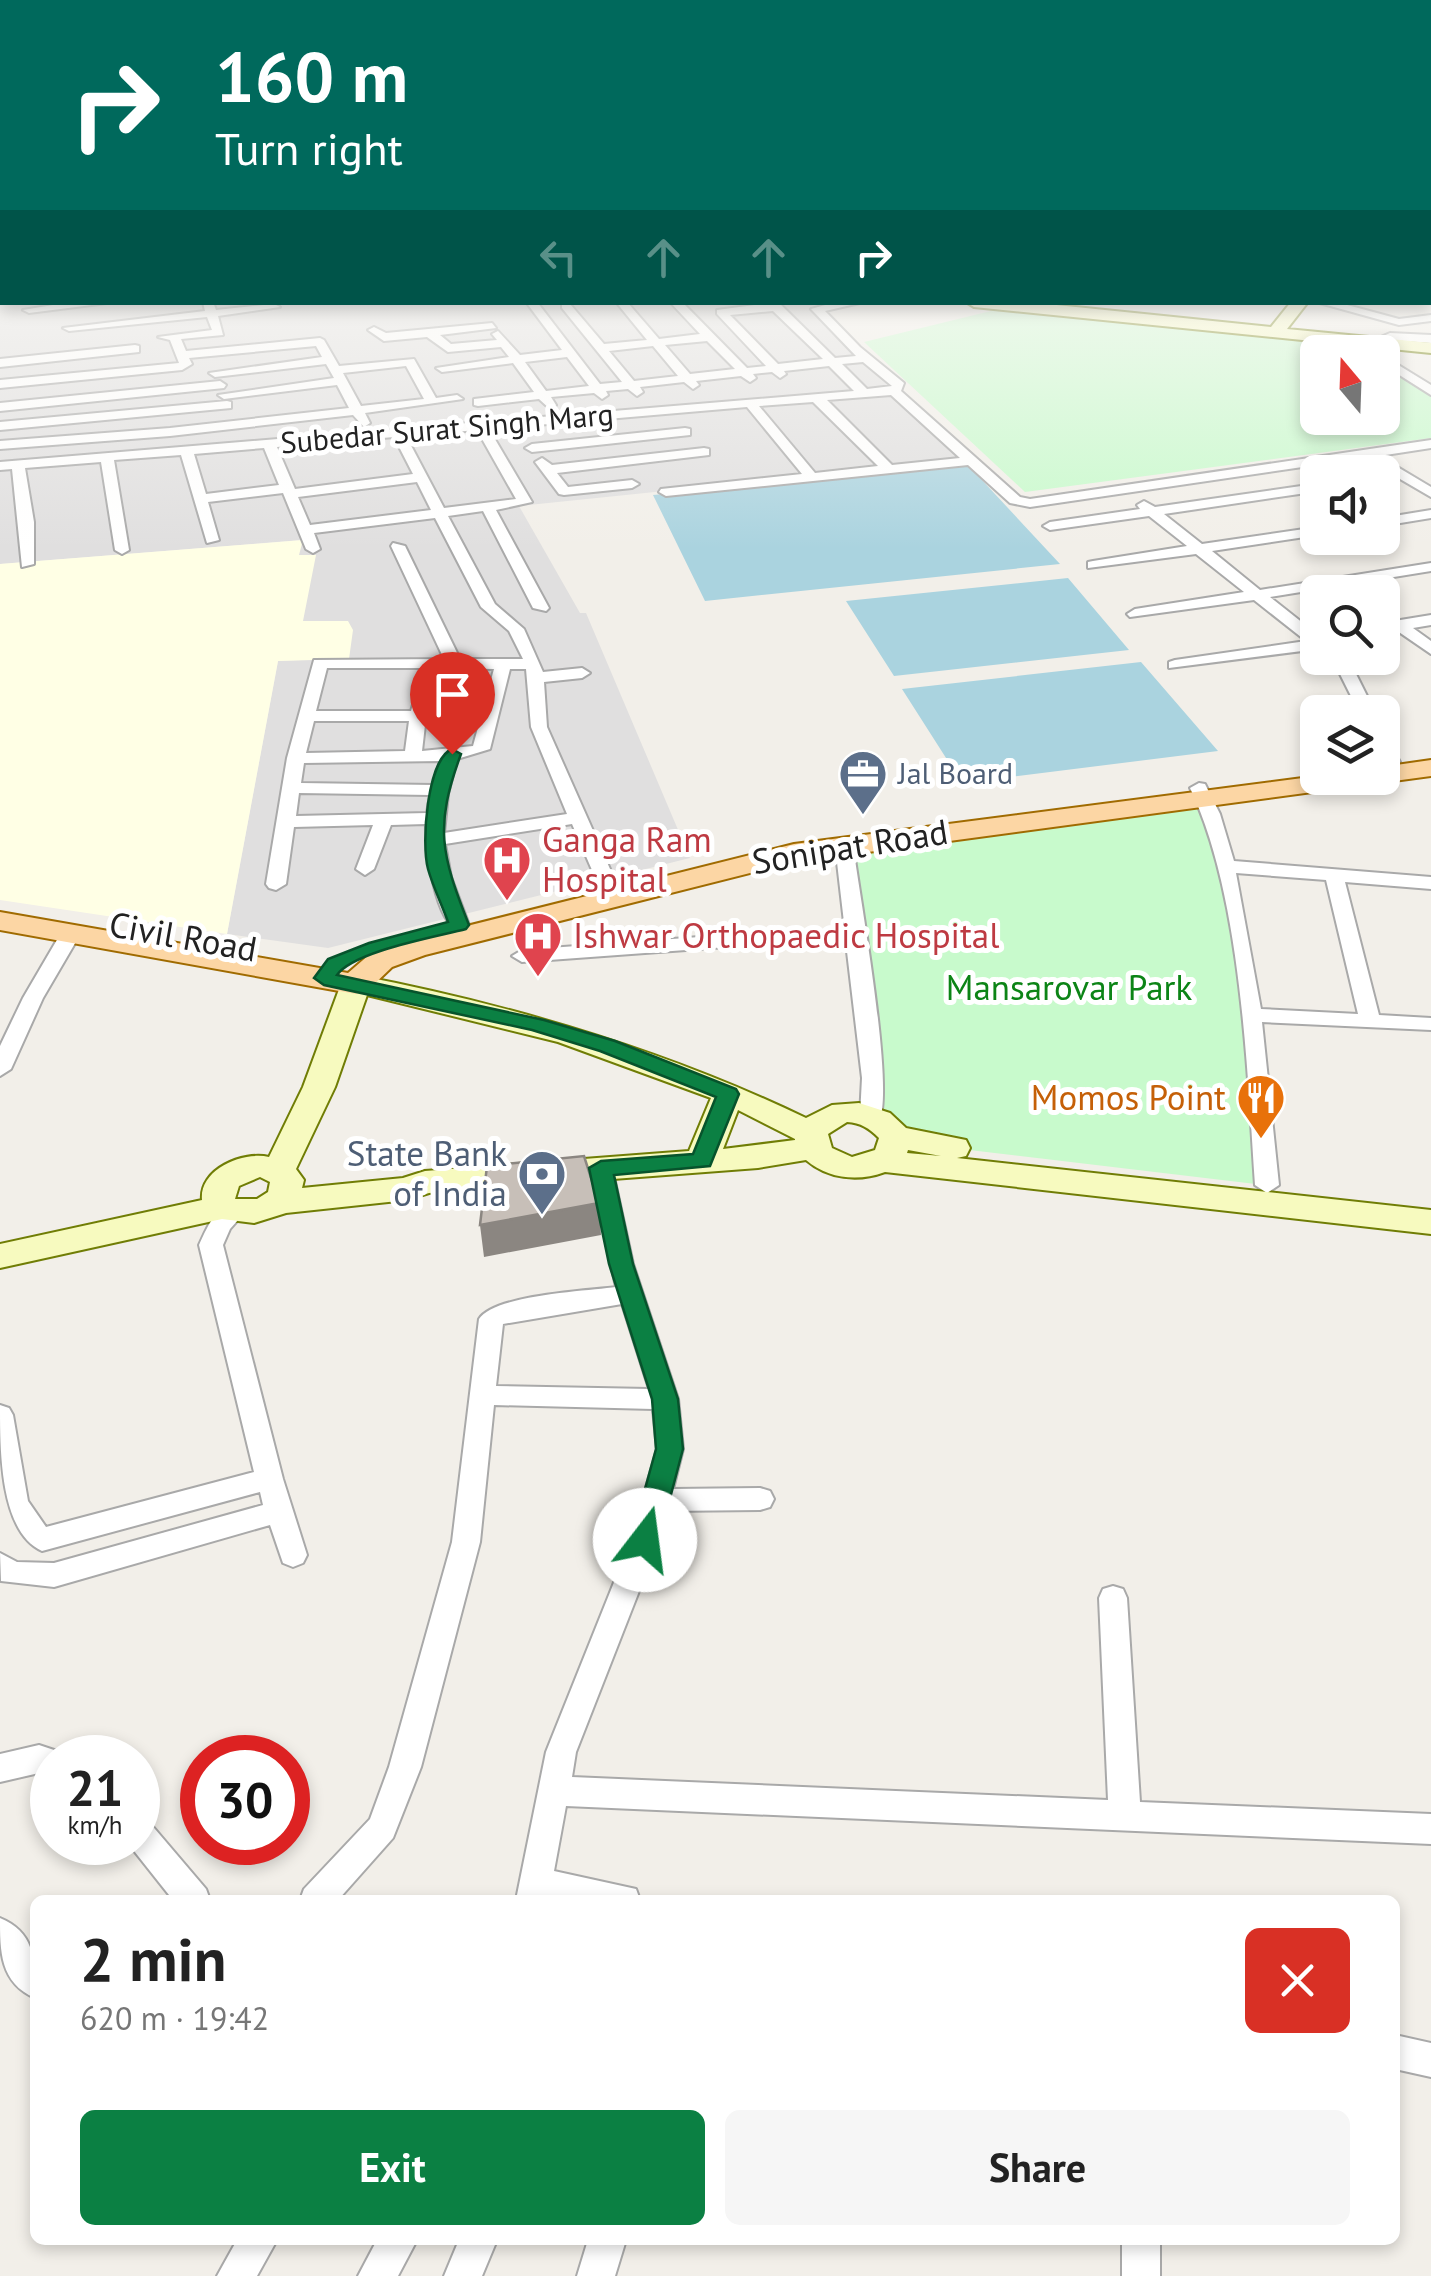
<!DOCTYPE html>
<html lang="en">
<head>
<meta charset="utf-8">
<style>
  :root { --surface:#fff; --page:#f6f6f6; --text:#222; --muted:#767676; --accent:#0b8043 }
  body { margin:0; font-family:"PT Sans",sans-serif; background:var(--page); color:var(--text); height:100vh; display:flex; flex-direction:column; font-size:38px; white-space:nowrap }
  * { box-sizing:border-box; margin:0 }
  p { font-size:32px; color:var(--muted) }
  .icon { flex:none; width:55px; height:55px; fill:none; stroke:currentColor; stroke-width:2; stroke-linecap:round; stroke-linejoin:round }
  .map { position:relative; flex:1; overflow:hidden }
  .details { position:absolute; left:30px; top:1895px; width:1370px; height:350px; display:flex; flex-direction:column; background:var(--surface); border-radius:15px; box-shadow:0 5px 15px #0003 }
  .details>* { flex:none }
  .top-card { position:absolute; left:0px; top:0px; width:1432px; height:305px; box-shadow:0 5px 15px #0003; background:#00695c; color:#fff; overflow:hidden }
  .needle { width:65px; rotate:341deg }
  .tools { position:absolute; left:1300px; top:335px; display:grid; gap:20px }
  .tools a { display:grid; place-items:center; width:100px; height:100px; border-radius:15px; background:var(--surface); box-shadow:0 5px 15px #0003; font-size:50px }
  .speed { position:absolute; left:30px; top:1735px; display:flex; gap:20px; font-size:50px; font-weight:700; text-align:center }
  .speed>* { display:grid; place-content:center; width:130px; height:130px; border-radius:50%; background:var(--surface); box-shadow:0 5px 15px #0003; line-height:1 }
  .speed small { font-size:25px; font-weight:400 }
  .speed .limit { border:15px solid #d22; background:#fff; color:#111 }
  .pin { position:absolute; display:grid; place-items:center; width:85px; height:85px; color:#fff; margin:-102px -42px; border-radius:50% 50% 50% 0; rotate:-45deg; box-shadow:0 0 10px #0007 }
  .pin .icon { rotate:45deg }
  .me { position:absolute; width:110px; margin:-55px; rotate:15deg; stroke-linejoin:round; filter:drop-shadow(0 0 8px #0008) }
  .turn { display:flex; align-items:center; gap:35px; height:210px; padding:0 50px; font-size:45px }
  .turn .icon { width:130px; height:130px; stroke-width:2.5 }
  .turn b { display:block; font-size:70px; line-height:85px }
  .lanes { display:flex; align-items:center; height:95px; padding:0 50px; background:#0003; justify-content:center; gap:50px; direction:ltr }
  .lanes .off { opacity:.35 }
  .round { display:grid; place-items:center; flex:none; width:105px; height:105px; border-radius:15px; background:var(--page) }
  .head { display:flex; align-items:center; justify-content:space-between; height:170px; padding:0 50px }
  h1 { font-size:60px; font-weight:700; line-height:75px }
  .cta { display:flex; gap:20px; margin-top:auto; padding:20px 50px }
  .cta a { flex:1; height:115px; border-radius:15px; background:var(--accent); color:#fff; font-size:40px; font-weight:700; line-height:115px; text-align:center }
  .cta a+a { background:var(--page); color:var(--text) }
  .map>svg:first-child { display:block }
</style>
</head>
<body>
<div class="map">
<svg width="1431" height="2276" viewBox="0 0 1431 2276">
  <rect width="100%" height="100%" fill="#f2efe9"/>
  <path fill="#e0dfdf" d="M0,230L2,302H527L531,306L564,302L838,303L811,306L965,460L519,506L580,613H586L690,858L328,948L227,934L278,661L349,658L303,621L298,555L302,540L0,564Z"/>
  <path fill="#ffffe5" d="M303,540L299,555H316L303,621H348L353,630L349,659L278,661L227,934L0,900V564Z"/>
  <path fill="#c8facc" d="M999,309L1357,347L1366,352H1318V418H1382L1383,363L1431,393V438L1025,492L864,342Z
    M1203,798L1225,866L1264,1185L927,1145L878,1118L842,844Z"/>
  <path fill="#aad3df" d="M968,465L1060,564L705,601L653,495Z
    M1068,578L1129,650L894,676L846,601Z
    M1141,662L1218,751L962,783L902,689Z"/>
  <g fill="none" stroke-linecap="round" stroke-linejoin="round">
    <g stroke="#a9a9a9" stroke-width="4">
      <path id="street" d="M0,237H2V243H0Z
        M0,294H2V300H0Z
        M71,302H115L29,313L23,310Z
        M203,302H213L216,310L274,304L280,307L218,316L223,335L181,339L186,351L320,338L324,340L339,366L414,359L436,398L457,395L463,399L365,413L370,423L364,427L353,415L170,436L0,449V441L170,428L349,408L337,385L224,399L218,395L334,378L326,364L215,377L209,373L322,357L316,346L189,358L192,364L182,370L0,388V380L179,363L170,340L158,337L212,330L207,317L69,331L63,328L205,311ZM406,366L424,399L361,406L343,373Z
        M526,302H537L600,384L622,382L562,308V304H570L604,344L647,340L616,302H627L659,339L700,334L670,302H682L747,368L766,366L717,314V310L778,302L835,358L856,356L811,309L836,302H864L825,311L860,347L904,383L901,391L1020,497L1030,499L1431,440V448L1379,456L1431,487V497L1364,458L1030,507L1010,503L968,465L666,496L659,492L661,489L802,474L747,407L489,429L532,502L496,510L549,608L546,611L533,608L483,511L448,516L495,604L524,629L543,672L582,668L590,673L582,678L544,682L547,727L622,896L619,900H605L572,824L445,844L451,877L469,925L459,931C435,922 425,847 426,824L391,825L374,869L365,875L356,869L373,825L294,827L286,884L276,890L269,888L266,884L287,758L314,660L444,659L391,546L393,543L405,546L460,659H523L509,631L481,607L435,518L314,533L320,549L313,553L306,549L283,493L208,502L219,540L207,543L181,455L114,460L129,550L122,554L115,550L101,462L25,468L34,522V564L22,567L12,469L0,470V462L854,391L829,366L784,371L786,374L780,378L772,372L753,374L756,378L750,382L741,376L696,381L699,385L693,389L684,382L640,387L643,392L637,396L628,389L606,391L608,395L602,399L594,393L551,397L556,405L550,409L539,399L478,406L474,405V399L534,392L513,363L442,372L436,368L509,357L501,347L448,352L427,337L384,341L368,330L374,327L386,333L492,323L496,328L440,335L451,344L497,340L492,334L498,331L520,355L562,350ZM773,311L823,359L778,364L730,315ZM707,341L735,369L690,374L665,345ZM653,346L678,376L634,381L609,351ZM567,357L589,386L546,391L525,362ZM863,362L892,386L867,389L842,364ZM891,395L960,458L892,465L827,400ZM813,402L878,466L815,473L759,406ZM477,430L516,499L444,508L406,436ZM394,437L413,474L295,489L277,447ZM264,448L279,485L206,494L194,454ZM417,482L431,510L310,525L298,497ZM327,668H424L411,711H316ZM440,668L494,669L473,746L422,751L426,716ZM510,669H526L531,727L567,814L444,833L448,794L457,759L490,749ZM314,721H409L405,751L306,753ZM440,761L433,785L301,783L304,763ZM299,793L430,795L427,813L296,816Z
        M1316,302H1336L1399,319L1431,315V321L1399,325Z
        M1390,333L1431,335V343L1391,340L1380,344L1374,340Z
        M135,345L139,346V352L0,367V359Z
        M1382,355L1431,385V395L1382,364Z
        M220,381L226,385L224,388L0,411V403Z
        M227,401L231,402V408L0,430V422Z
        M685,428L690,429V435L532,452L525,448L532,444Z
        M704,448L709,449V455L557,473L568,487L632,480L639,484L632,488L564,495L559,494L535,462L542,458L552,465Z
        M1308,485L1313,486V492L1164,514L1202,544L1318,527V535L1212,551L1260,590L1431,563V571L1270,597L1318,635V649L1169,668V662L1175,660L1306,641L1254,600L1130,617L1127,614L1135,609L1244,592L1196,554L1088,568V562L1093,561L1187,546L1149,516L1050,530L1043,526L1050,522L1140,509L1137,505L1144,501L1155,507Z
        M1431,510V518L1382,526V518Z
        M1431,615V625L1413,628L1431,641V654L1396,630L1382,633V623Z
        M1327,658H1344L1350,662L1375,712H1359L1337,668Z
        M1382,740L1388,741L1400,762L1397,766L1391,767L1382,762Z
        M1199,783L1205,784L1220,814L1234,861L1431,877V889L1345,882L1379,1015L1431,1018V1030L1262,1022L1279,1185L1267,1193L1255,1185C1247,1067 1241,894 1190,788ZM1236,873L1326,880L1358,1014L1261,1009Z
        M844,839L853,845C859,892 895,1089 879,1121L871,1123L860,1116L862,1078L846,943L727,947L522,962L512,956L522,950L727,935L845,931L835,845Z
        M71,927L81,933L43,998L11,1069L0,1076V1046L23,998L61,933Z
        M601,1160L612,1168L633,1264L678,1399L683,1449L673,1489L760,1488L770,1491L774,1499L770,1507L760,1510L667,1511L659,1540L576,1752L572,1777L1108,1800L1099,1598L1103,1589L1113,1586L1123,1589L1127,1598L1140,1802L1431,1814V1844L566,1806L554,1871L636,1889L640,1900H516L546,1752L631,1540L657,1449L653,1409L494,1405L480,1542L421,1767L393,1838L338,1900H300L304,1889L370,1819L389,1767L452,1542L479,1319C494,1295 587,1291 616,1287L590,1168ZM622,1304L649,1389L496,1386L503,1324Z
        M234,1203L246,1211L230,1229L223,1245L283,1479L307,1555L303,1563L293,1567L283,1563L270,1525L54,1587L1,1581L0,1553L17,1562L54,1563L263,1505L260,1492L42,1551C0,1532 0,1451 0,1405L9,1408L13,1415L28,1501L46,1527L254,1472L199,1245C207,1228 214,1209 234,1203Z
        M39,1745L63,1753L65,1758H52V1777L39,1773L0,1782V1754Z
        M138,1817L149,1822L206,1889L210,1900H173L127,1842H138Z
        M0,1918C37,1933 35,1964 35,1998C0,1983 0,1951 0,1918Z
        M1395,2035L1431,2043V2077L1395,2069Z
        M237,2240H277L257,2276H217Z
        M377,2240H417L398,2276H358Z
        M459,2240H497L482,2276H444Z
        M588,2240H626L615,2276H577Z
        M1122,2240H1160V2276H1122Z"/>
    </g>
    <g stroke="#707d05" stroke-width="4">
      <path id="secondary" d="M966,302H1027L1271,327L1291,302H1308L1287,329L1431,343V353L974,307Z
        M356,975C512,1005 662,1049 806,1118L832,1105L859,1103L890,1113L906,1128L966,1140L970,1148L966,1156L957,1158L1431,1210V1234L885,1172C858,1182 828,1179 806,1160L758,1168L429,1193L407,1200L286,1213L254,1223L222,1219L0,1268V1244L202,1200C199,1169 243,1151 269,1157L303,1087L341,984L346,978ZM367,995L558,1042L711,1098L689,1151L425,1171L403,1178L302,1188L304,1180L296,1169L335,1087ZM738,1110L795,1139V1140L723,1149ZM847,1122C861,1123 869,1128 879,1138L875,1150L852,1157L832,1148L828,1134ZM908,1150L941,1156L907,1153ZM260,1177L270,1182L268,1192L257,1199H235L239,1186Z"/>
    </g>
    <g stroke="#a06b00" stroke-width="4">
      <path id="primary" d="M1431,760V776L794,862L425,955L392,967L367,991L356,994L0,930V912L348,973L370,954L403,942L794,844L1318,776L1382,778V767Z"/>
    </g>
    <use href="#street" fill="#fff" fill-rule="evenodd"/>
    <use href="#secondary" fill="#f7fabf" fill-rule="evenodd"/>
    <use href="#primary" fill="#fcd6a4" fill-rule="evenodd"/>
  </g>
  <path fill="#8b8681" d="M599,1203L601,1235L484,1257L480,1225Z"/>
  <path fill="#c7bfb8" stroke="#8b8681" stroke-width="2.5" d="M584,1156L599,1203L480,1225L487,1166Z"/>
  <linearGradient id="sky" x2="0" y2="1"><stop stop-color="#8fc0e4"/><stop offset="0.42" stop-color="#f9f8f5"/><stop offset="1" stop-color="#f9f8f5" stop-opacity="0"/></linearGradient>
  <rect width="1431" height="549" fill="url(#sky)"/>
  <path fill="#0b8043" stroke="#07532c" stroke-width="2.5" d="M452,749L461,754C434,827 441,854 469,925L466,929C436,937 354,951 337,975L544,1020L615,1041L736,1089L739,1094L710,1166L614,1175L633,1264L678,1399L683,1449L659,1540L655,1548L645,1552L635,1548L631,1540L656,1449L652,1399L609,1264L589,1168L601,1161L693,1154L716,1097L600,1051L532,1030L324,985L314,978L328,959L369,943L448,922C442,905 433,887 428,869C421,844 427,759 452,749Z"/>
  <defs>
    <g id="office-pin" transform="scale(2.5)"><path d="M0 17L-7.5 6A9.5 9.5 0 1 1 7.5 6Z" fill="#5c6f8a" stroke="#fff"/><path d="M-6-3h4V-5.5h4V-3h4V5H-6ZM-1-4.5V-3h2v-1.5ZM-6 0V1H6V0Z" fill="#fff"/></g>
    <g id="hospital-pin" transform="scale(2.5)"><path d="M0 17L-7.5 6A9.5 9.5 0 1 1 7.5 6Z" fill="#e0444e" stroke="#fff"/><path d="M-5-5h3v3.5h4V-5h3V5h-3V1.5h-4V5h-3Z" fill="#fff"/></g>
    <g id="restaurant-pin" transform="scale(2.5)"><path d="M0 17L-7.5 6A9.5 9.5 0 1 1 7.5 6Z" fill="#e8710a" stroke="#fff"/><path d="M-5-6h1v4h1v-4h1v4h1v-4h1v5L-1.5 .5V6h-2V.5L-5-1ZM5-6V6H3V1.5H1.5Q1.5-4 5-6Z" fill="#fff"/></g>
    <g id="bank-pin" transform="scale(2.5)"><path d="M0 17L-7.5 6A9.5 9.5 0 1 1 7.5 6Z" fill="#5c6f8a" stroke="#fff"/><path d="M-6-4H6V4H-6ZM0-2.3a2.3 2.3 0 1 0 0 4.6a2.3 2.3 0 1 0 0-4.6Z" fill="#fff"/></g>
  </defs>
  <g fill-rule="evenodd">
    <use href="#office-pin" x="863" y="774"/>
    <use href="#hospital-pin" x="507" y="860"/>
    <use href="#hospital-pin" x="538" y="936"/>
    <use href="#restaurant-pin" x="1261" y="1098"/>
    <use href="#bank-pin" x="542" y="1174"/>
  </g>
  <g text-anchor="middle" stroke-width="10" stroke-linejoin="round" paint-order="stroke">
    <g font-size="30" fill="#222" stroke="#fff">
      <text transform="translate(447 429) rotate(-5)" y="10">Subedar Surat Singh Marg</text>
    </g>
    <g font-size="30" fill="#4e5e75" stroke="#fff" text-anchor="start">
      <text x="898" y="784">Jal Board</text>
    </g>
    <g font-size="35" fill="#be3a42" stroke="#fff" text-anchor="start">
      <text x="542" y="852">Ganga Ram<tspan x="542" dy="40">Hospital</tspan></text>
      <text x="573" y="948">Ishwar Orthopaedic Hospital</text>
    </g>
    <g font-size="35" fill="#222" stroke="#fff">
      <text transform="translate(850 847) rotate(-9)" y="12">Sonipat Road</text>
      <text transform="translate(183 937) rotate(10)" y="12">Civil Road</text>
    </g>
    <g font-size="35" fill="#0c8416" stroke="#fff">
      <text x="1069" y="1000">Mansarovar Park</text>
    </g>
    <g font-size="35" fill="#c56008" stroke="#fff" text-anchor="end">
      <text x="1226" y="1110">Momos Point</text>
    </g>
    <g font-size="35" fill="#4e5e75" stroke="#fff" text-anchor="end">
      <text x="507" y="1166">State Bank<tspan x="507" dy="40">of India</tspan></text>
    </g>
  </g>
</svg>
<div class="tools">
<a><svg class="needle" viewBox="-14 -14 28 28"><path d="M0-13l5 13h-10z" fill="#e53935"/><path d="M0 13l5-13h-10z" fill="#767676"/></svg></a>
<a><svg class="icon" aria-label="sound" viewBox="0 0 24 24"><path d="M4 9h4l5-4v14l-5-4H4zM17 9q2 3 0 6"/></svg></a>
<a><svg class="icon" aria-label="search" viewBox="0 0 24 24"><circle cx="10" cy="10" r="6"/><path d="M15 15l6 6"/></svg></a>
<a><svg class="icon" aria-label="layers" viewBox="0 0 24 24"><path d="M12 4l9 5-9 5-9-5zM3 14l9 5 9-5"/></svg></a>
</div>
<div class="speed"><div>21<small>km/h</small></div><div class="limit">30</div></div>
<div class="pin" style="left:452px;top:754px;background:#d93025"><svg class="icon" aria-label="arrive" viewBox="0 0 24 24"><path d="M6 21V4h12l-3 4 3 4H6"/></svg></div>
<svg class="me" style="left:645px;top:1540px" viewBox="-20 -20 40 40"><circle r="19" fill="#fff"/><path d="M0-13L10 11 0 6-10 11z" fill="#0b8043"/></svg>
<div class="top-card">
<div class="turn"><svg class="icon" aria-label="right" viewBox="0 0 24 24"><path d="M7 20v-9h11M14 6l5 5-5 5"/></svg><div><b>160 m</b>Turn right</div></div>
<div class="lanes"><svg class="icon off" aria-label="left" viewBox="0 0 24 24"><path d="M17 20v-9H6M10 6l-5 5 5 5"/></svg><svg class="icon off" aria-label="ahead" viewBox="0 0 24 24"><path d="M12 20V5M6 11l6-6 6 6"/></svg><svg class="icon off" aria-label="ahead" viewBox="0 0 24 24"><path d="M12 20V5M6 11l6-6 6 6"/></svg><svg class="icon" aria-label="right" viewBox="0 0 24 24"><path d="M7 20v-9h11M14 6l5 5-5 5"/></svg></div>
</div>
<section class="details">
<div class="head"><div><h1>2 min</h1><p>620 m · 19:42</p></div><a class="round" style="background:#d93025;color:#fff"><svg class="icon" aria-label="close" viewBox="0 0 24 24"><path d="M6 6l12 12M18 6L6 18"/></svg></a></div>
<div class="cta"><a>Exit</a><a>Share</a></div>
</section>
</div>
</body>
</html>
